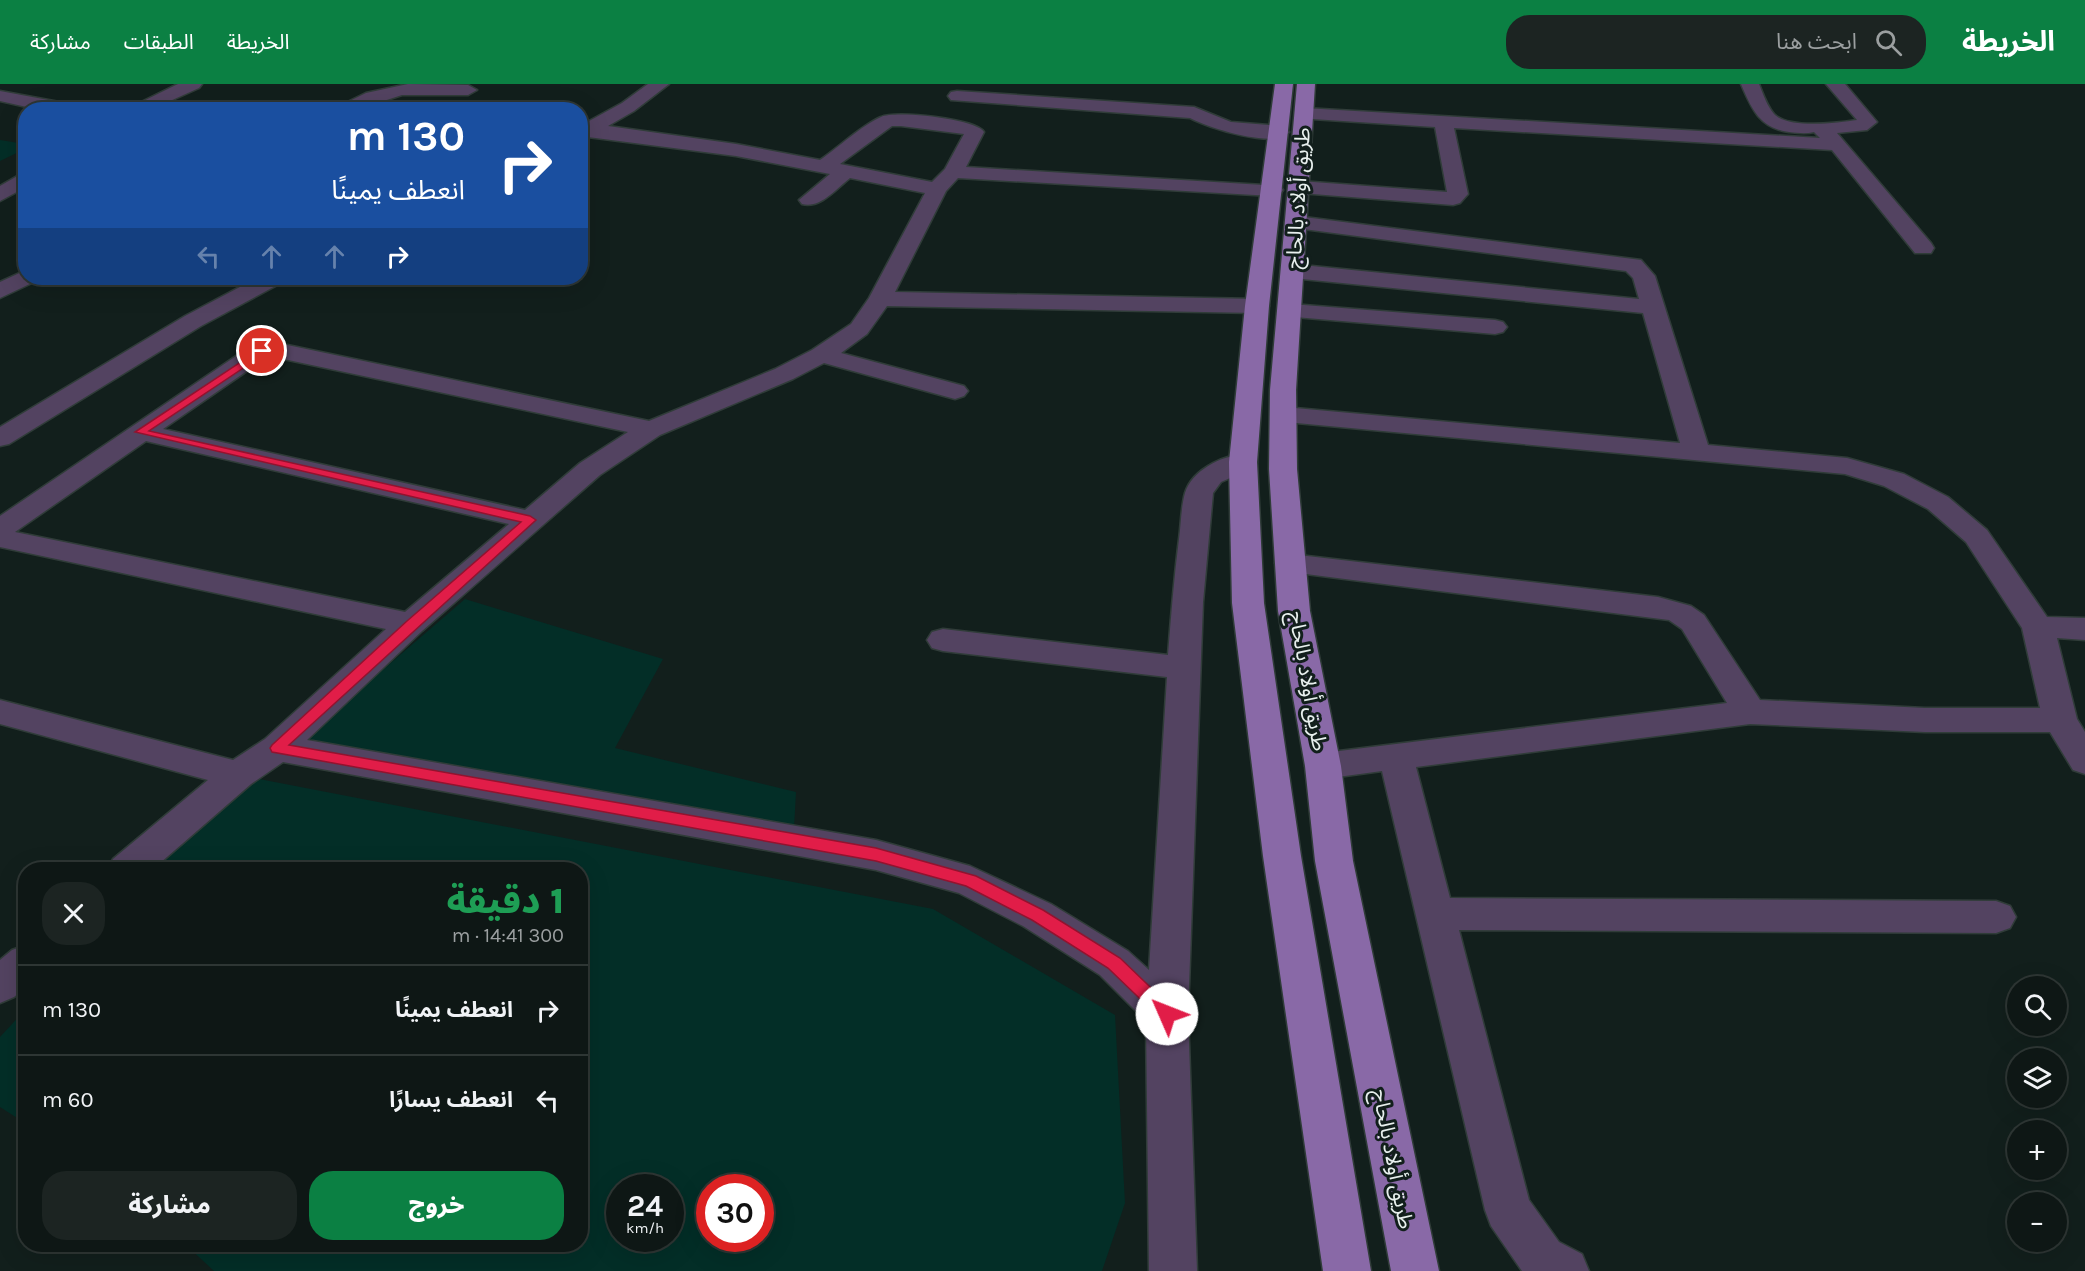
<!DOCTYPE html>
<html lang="ar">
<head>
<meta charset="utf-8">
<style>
  :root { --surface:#0e1715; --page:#1c2422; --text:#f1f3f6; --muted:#9b9fa0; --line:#2e3634; --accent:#0b8043 }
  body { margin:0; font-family:Karla,"Noto Sans Arabic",sans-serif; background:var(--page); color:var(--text); direction:rtl; height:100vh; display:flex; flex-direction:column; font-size:22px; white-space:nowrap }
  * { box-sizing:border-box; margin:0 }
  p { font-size:20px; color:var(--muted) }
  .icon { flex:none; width:33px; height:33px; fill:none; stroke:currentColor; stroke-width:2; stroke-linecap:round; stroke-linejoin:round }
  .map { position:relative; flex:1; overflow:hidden; direction:ltr }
  .drawer { position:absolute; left:18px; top:778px; width:570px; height:390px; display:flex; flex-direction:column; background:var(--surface); border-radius:24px; box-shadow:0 6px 24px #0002,0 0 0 2px var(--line); direction:rtl }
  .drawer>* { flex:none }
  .top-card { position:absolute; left:18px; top:18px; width:570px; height:183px; border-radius:24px; box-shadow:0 6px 24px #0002,0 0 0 2px var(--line); direction:rtl; background:#1a4fa0; color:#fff; overflow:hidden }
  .buttons { position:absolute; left:2007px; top:892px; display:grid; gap:12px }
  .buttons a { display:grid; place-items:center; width:60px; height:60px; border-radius:50%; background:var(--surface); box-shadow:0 6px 24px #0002,0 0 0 2px var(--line); font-size:30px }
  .speed { position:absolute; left:606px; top:1090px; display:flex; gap:12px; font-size:30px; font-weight:700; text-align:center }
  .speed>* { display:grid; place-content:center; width:78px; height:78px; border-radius:50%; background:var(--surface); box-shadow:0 6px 24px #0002,0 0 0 2px var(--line); line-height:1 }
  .speed small { font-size:15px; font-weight:400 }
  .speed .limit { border:9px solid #d22; background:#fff; color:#111 }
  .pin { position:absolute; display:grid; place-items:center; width:51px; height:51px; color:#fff; margin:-26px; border:3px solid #fff; border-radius:50%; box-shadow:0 2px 6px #0007 }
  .me { position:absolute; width:66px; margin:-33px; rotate:314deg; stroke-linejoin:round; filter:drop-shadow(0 0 4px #0008) }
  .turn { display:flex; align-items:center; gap:21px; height:126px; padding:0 24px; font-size:27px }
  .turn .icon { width:78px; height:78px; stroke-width:2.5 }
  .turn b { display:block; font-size:42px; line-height:51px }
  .lanes { display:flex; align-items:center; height:57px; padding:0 24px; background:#0003; justify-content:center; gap:30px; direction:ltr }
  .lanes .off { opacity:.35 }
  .round { display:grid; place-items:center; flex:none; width:63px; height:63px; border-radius:24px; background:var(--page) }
  .headline { display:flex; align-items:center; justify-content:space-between; height:102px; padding:0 24px }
  h1 { font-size:36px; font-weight:800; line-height:45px; color:#1e9e55 }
  .cta { display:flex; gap:12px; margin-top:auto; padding:12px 24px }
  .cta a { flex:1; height:69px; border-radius:24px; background:var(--accent); color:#fff; font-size:24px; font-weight:800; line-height:69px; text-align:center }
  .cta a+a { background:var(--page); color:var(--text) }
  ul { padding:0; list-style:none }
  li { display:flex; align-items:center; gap:18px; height:90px; padding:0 24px; border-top:2px solid var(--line) }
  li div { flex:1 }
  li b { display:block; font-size:22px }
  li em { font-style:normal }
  header { display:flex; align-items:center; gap:36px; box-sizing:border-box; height:84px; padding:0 30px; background:var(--accent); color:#fff }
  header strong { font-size:28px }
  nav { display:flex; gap:33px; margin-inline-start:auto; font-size:21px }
  .search { width:420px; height:54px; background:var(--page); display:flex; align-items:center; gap:15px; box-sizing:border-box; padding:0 21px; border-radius:24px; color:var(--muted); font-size:22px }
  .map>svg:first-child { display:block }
</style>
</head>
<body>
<header>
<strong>الخريطة</strong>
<div class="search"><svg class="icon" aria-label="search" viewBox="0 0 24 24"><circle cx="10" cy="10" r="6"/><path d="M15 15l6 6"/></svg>ابحث هنا</div>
<nav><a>الخريطة</a><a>الطبقات</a><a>مشاركة</a></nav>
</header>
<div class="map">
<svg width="2085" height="1187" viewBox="0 0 2085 1187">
  <rect width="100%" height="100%" fill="#121f1c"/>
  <path fill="#032e27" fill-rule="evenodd" d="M0,56L25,60V65L0,77Z
    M465,515L663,575L615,664L796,708L794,744L300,657Z
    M238,691L933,825L1115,931L1125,1119L1102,1187H214L186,1161H580V786H155ZM620,1104H670V1155H620ZM710,1104H760V1155H710Z
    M25,926V1039L0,1023V953Z"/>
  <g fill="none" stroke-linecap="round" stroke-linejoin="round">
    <g stroke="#303c39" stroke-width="3">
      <path id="minor" d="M178,0H202L199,4L150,26H125Z
        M408,0L468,1L477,6L468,11H402L356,26H331L366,9Z
        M648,0H669L634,27L608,42L736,60L820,76C838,64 862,41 881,33C896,26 976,35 984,48L966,83L1280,102L1283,106L1280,110L1273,112L958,94L946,107L895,208L1257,215L1265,217L1269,222L1265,227L1257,229L887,222L867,250L841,269L964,302L968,307L964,312L955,315L824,279L793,295L660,351L600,391L422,547L307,656L876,756L970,782L1051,820L1128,867L1149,886L1167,593L943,567L932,564L927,556L932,548L943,545L1168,571C1171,532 1174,494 1179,455C1181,441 1181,423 1185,409C1192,385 1229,366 1253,372L1257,378L1253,384L1221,398L1213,409L1203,518L1188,930L1197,1187H1149L1146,937L1100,891L1023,842L959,809L876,786L283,678L251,700L152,786H107L113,775L208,696L0,640V616L233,676L265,655L386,545L0,463V432L245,266L273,258L649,337L775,285L812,266L851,240L869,214L925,109L850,94C836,105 820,125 802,120L799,116L830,90L736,72L580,52V42L622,19ZM892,42H901L964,50L945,85L932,98L840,80ZM274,273L628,348L580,379L525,426L163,345L263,276ZM146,357L509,440L405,528L15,448Z
        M1741,0H1759C1763,10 1767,22 1774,30C1788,45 1837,39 1857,36L1826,0H1845L1877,38L1867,46L1837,49L1931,159L1934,164L1931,169H1915L1832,66L1454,44L1468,110L1460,119L1453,121L1300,109L1293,107L1290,103L1293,99L1300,97L1447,108L1435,43L1297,34L1295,30L1304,24L1820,54L1814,48C1806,50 1798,49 1789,48C1760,44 1752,26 1741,0Z
        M0,7L70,20L79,26H40L0,17Z
        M957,7L1194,23L1231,38L1280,42L1289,48C1277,66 1206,43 1190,34L951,16L948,12L951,8Z
        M26,87V103L0,117V102Z
        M1296,132L1641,176L1655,192L1708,361L1847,374L1904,390L1948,413L1987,446L2047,533L2085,534V556L2057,554L2077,635L2085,648V690L2073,686L2050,648H1925L1750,640L1416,683L1450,814L1996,817L2010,822L2016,833L2010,844L1996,849L1459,846L1529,1116L1559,1158L1582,1170L1589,1187H1522L1491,1142L1485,1126L1382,687L1323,695L1311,691L1305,682L1311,673L1323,669L1727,619L1682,545L1669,536L1290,488L1279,486L1275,479L1279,472L1290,470L1658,513L1691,522L1704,531L1760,616L1925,624H2040L2022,544L1966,458L1928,425L1884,402L1845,390L1275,337L1271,331L1275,325L1284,323L1680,359L1643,229L1292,194L1284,192L1281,187L1284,182L1292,180L1639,215L1633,194L1626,187L1288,143L1285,138L1288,133Z
        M26,186V194H37L34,198L0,214V198Z
        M257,194H284L281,199L201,242L9,360L0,362V343L185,232Z
        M1291,220L1495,236L1503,238L1507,243L1503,248L1495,250L1283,232L1279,227L1283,222Z
        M26,861V903L14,913L0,919V876L12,866Z"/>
    </g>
    <g stroke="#303c39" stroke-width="3">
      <path id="major" d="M1275,0H1293L1269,222L1257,378L1264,519L1301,772L1371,1187H1323L1263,772L1232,519L1229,378L1245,222Z
        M1297,0H1315L1296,306L1297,385L1310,527L1341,682L1353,777L1439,1187H1391L1315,777L1305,682L1278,527L1269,385L1270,306Z"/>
    </g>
    <use href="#minor" fill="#534361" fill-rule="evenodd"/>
    <use href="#major" fill="#8969a7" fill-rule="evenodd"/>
  </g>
  <path fill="#e11d48" stroke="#92132f" stroke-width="1.5" d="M262,264L266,265V269L149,347L530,432L536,436L289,661L876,764L976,792L1043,826L1120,874L1173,925L1175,930L1173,935L1167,938L1161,935L1108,884L1032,836L966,802L876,777L272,668L270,664L272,661L407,537L521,438L135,348Z"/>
  <g text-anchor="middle" stroke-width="6" stroke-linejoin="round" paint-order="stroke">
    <g font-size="21" fill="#e8f0ee" stroke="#121f1c">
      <text transform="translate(1298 114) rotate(-86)" y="7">طريق أولاد بالحاج</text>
      <text transform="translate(1308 597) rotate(80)" y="7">طريق أولاد بالحاج</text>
      <text transform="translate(1393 1075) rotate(79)" y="7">طريق أولاد بالحاج</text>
    </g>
  </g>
</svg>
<div class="buttons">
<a><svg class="icon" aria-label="search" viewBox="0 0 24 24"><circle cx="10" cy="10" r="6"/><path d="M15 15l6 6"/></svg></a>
<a><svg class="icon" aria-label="layers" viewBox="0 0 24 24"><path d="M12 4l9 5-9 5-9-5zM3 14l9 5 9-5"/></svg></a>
<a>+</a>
<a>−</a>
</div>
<div class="speed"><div>24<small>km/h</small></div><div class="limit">30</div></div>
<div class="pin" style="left:262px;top:267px;background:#d93025"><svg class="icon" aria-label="arrive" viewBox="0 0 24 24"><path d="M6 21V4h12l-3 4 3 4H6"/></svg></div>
<svg class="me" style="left:1167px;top:930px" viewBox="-20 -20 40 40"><circle r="19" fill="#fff"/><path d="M0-13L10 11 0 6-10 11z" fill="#e11d48"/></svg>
<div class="top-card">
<div class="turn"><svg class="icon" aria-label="right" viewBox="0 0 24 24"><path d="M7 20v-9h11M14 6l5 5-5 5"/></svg><div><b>130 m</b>انعطف يمينًا</div></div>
<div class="lanes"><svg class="icon off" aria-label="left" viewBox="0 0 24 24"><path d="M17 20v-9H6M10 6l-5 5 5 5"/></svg><svg class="icon off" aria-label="ahead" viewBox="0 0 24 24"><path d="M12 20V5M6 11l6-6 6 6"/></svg><svg class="icon off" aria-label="ahead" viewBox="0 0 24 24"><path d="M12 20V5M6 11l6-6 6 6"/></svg><svg class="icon" aria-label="right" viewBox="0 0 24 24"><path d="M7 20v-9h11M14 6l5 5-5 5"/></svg></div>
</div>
<section class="drawer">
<div class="headline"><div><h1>1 دقيقة</h1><p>300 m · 14:41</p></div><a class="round"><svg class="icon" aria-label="close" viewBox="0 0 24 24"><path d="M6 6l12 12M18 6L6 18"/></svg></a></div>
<ul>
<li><svg class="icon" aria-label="right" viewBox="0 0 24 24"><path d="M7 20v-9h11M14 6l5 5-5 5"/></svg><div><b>انعطف يمينًا</b></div><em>130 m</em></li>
<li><svg class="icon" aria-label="left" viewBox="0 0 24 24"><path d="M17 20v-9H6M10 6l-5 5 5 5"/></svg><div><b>انعطف يسارًا</b></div><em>60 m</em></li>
</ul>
<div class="cta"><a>خروج</a><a>مشاركة</a></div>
</section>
</div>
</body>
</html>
